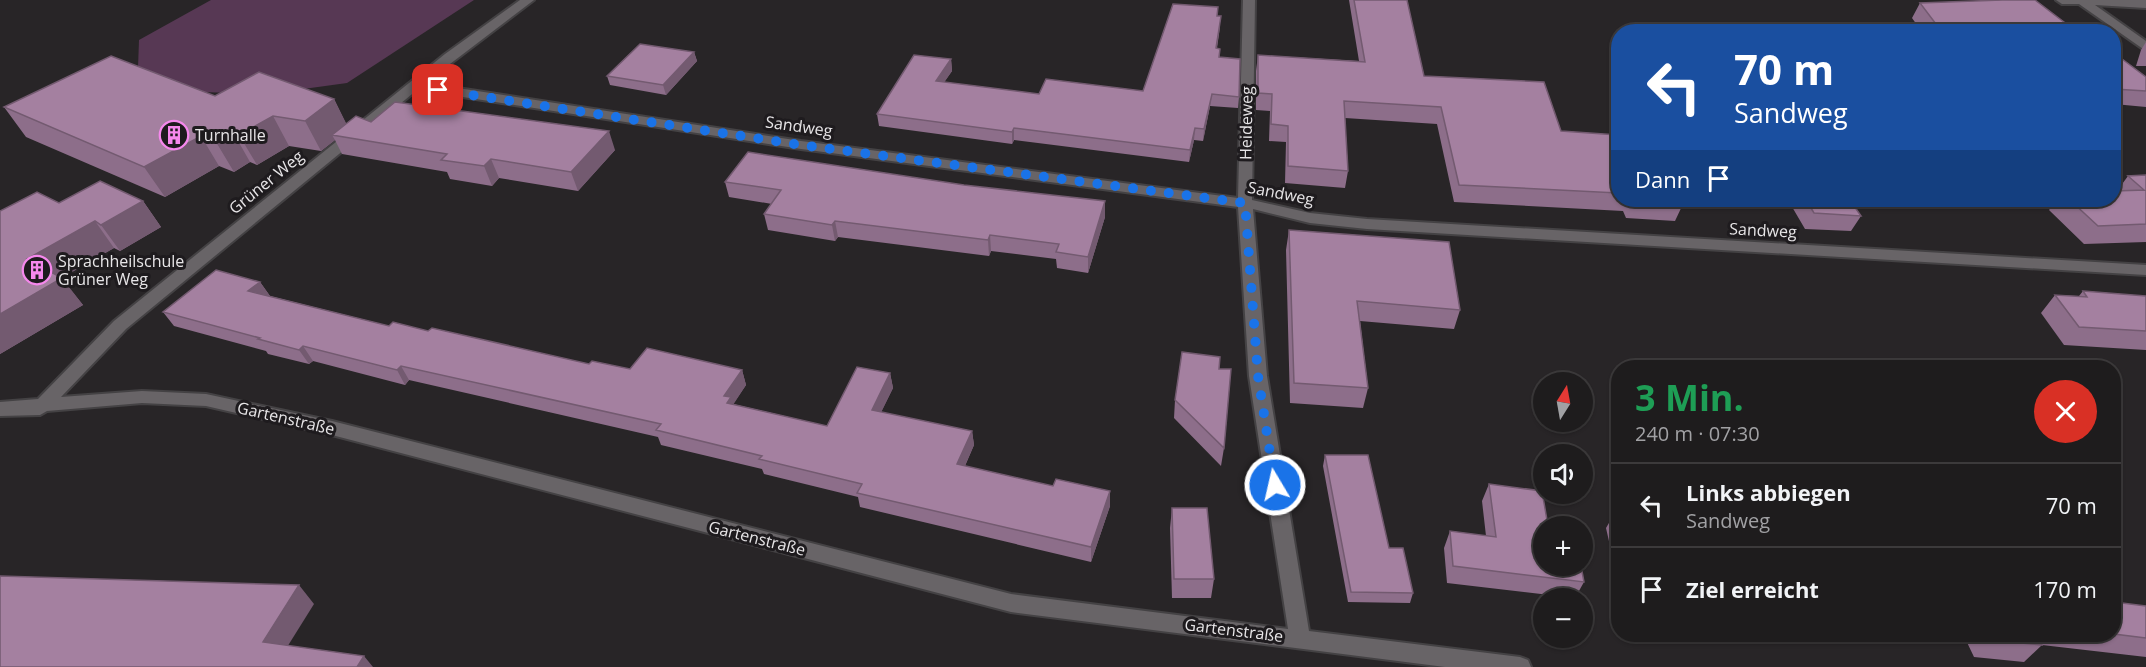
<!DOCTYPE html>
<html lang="de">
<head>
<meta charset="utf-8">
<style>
  :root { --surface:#1e1c1d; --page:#2b292a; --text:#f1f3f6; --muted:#a1a1a4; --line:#3c3a3b }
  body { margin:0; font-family:"Open Sans",sans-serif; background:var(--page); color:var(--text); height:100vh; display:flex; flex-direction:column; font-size:22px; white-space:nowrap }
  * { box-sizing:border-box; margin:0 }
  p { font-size:20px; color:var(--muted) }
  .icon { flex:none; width:33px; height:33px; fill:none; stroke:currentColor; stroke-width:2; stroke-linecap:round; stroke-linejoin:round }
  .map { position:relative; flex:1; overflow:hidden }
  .details { position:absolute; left:1611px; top:360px; width:510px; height:282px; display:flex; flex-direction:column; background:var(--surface); border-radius:24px; box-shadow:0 2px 4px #0004,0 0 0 2px var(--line) }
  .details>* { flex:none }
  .guide { position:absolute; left:1611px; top:24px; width:510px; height:183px; border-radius:24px; box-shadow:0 2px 4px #0004,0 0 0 2px var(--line); background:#1a4fa0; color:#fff; overflow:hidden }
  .needle { width:39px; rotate:11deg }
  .tools { position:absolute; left:1533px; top:372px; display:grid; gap:12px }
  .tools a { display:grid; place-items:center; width:60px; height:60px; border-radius:50%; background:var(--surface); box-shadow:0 2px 4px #0004,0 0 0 2px var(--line); font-size:30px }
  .pin { position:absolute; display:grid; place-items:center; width:51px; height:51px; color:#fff; margin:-26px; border-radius:12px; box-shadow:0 3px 9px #0006 }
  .me { position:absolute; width:66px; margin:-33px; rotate:351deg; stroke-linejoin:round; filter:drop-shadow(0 0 4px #0008) }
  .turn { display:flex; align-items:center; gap:21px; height:126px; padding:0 24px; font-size:27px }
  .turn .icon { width:78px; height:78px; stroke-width:2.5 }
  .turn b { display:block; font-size:42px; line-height:51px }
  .then { display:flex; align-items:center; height:57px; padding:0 24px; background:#0003; gap:12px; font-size:22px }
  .round { display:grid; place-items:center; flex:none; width:63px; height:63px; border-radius:32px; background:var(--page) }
  .head { display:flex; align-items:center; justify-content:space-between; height:102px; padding:0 24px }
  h1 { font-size:36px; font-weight:700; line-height:45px; color:#1e9e55 }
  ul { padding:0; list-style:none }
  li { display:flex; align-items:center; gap:18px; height:84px; padding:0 24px; border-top:2px solid var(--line) }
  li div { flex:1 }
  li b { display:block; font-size:22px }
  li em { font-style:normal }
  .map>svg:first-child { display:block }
</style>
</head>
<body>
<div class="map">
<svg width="2146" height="667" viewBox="0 0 2146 667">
  <rect width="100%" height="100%" fill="#282527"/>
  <path fill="#573854" d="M211,0H474L347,83L267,94L201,92L138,68L139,40Z"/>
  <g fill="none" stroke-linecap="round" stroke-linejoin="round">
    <g stroke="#444244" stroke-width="4">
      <path id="minor" d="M520,0H534L425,83L801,141L1238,198L1243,0H1255L1252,200L1310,213L1367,219L2146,265V275L1367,229L1310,223L1253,209L1267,376L1309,631L1520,657L1528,660L1531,667H1445L1011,612L332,435L206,406L142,403L47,411L40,415L0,416V402L38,399L114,321L445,54ZM417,90L801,149L1238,207L1249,376L1288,629L1011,594L332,421L206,394L142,391L61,397L126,329Z
        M2056,0H2146V8L2095,5L2146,41V51L2079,4H2062Z"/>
    </g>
    <use href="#minor" fill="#686467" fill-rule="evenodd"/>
  </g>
  <path fill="#8d6e8a" d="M1349,0H1407L1424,76L1561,131L1618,135V200H1681L1683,204L1675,221L1626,218L1623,211L1454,202L1437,124L1345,118L1348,171L1345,188L1285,183L1286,142L1269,141L1270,111L1256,110V71L1258,55L1359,61Z
    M1920,3L2077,32H1922L1912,18Z
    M1217,16L1220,27L1217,48L1220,57L1239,97L1238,108L1210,106L1203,141L1194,140L1189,162L1014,140L1012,144L879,126L877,114L951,59L952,71L944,82L1039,94L1143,91Z
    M2146,42V66H2136L2141,50Z
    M694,52L697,61L666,95L610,85L607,76Z
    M2114,53L2146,77V107L2114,104Z
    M215,96L334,99L346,124L371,122L615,150L578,191L499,178L492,186L450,179L447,172L342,154L335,140L321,151L289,146L257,165L250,162L234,172L219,166L165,197L26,137L4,107Z
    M2146,175V242L2084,244L2049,210L2057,200H2114L2117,191L2128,176Z
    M725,182L964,185L1105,201V217L1088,273L1057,268L1056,259L991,251L989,256L838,237L835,241L768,230L764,214L772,204L729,197Z
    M1788,200H1850L1861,216L1851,231L1805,229Z
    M143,201L161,227L120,251L114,248L61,278L83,305L0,354V211L59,203Z
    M1289,230L1460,310L1454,329L1360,321L1368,388L1363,408L1290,403L1286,250Z
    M260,282L270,296L389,326L428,331L589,364L630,369L742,370L746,385L733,404L827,426L890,373L893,388L881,412L972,431L974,445L965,466L1110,506L1091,562L860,507L858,497L764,474L762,469L661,445L658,437L409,380L405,385L313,361L309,364L268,354L266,351L174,326L163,312Z
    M2083,291L2146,296V350L2064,345L2041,313L2055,295L2079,296Z
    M1219,369L1224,448L1221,466L1174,418L1175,400Z
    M1325,455L1389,548L1413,593L1410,603L1348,602L1323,466Z
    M1489,484L1544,566L1584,582L1575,598L1447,583L1444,548L1450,531L1486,536L1482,501Z
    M1172,508L1214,579L1211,598H1172L1170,528Z
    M1616,511H1618V581L1606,528Z
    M2146,606V657L2042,645L2024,662L1974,657L1963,634H2114Z"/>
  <path fill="#735a70" d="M694,52L697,61L666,95L663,85Z
    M951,59L952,71L937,93L936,81Z
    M1212,94L1210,106L1203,141L1204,129Z
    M334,99L349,129L332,135L335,140L321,151L305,121Z
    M273,116L289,146L257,165L239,135Z
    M1014,128V140L1012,144V132Z
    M1195,128L1194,140L1189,162L1190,150Z
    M609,131L615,150L578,191L571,172Z
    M233,132L250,162L234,172L216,142Z
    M201,136L219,166L165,197L144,167Z
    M491,159L499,178L492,186L484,166Z
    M143,201L161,227L120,251L101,225Z
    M1105,201V217L1088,273V257Z
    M95,221L114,248L48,286L27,259Z
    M835,221L838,237L835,241L832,225Z
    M990,235L991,251L989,256L988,240Z
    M62,278L83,305L0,354V314Z
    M260,282L270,296L248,291Z
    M303,346L313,361L309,364L299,350Z
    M401,366L409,380L405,385L397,370Z
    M742,370L746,385L733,405L731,417L724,396Z
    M890,373L893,388L875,425L872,410Z
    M972,431L974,445L959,479L957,464Z
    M1110,491V506L1091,562V547Z
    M299,585L314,604L279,660L263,642Z
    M364,656L373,667H357Z"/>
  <path fill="#a480a0" stroke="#735a70" stroke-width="1.5" d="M1354,0H1407L1424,76L1544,82L1561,131L1618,135V193L1459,185L1441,107L1344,101L1348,171L1288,166V126L1271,124L1272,94L1258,93V55L1365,62Z
    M2002,0H2035L2077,32H1942L1920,3Z
    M1173,4L1218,7L1217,16H1221L1216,48L1220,49L1219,57L1240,59L1239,97L1212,94L1204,129L1195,128L1190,150L1014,128L1012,132L877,114L914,55L951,59L936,81L1039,94L1046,79L1143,91Z
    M640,44L694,52L663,85L607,76Z
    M2114,53L2146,77V91L2114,89Z
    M111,56L215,96L259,72L334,99L305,121L273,116L239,135L233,132L216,142L201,136L144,167L4,107Z
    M395,102L609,131L571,172L491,159L484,166L441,160L447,154L332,135L356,116L371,122Z
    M748,152L964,185L1105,201L1088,257L1056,252L1059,244L990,235L988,240L835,221L832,225L764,214L781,190L725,182Z
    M2146,175V224L2098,226L2070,200H2114V191L2144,190L2128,176Z
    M100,181L143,201L101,225L95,221L27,259L62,278L0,314V211L37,192L59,203Z
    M1633,200H1681L1683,204L1633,201Z
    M1806,200H1850L1861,216L1814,213Z
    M1289,230L1449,242L1460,310L1357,301L1368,388L1294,383Z
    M216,270L260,282L248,291L389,326L393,322L428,331L432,328L589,364L592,361L630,369L647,348L742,370L724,396L731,397L727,403L827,426L857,367L890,373L872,410L972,431L957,464L1053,486L1056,479L1110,491L1091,547L857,493L862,484L759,459L762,456L656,430L661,424L401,366L397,370L303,346L299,350L258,339L260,338L163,312Z
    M2083,291L2146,296V331L2079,327L2055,295L2087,297Z
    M1182,352L1220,357L1219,369H1231L1224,448L1175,400Z
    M1325,455H1368L1389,548H1403L1413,593L1351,592Z
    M1489,484L1542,491L1548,526H1544V566H1581L1584,582L1453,566L1450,531L1496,537Z
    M1172,508H1207L1214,579H1174Z
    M1616,511H1618V523Z
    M0,576L299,585L263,642L364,656L357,667H0Z
    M2114,602L2146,606V638L2114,634Z
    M1988,634H2036L2042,645L1991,640Z"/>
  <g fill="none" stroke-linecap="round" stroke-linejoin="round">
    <path stroke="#1a73e8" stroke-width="10" stroke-dasharray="0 18" d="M438,90L801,145L1245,203L1258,376L1275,485"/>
  </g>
  <defs>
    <g id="building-ring" transform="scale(1.5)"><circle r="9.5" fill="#1e1b1e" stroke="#f688ed" stroke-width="1.5"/><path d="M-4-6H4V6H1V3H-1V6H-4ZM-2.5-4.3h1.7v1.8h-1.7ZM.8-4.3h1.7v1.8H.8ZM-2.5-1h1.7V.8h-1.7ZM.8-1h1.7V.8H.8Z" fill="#f688ed"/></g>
  </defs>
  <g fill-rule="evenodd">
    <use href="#building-ring" x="174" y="135"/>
    <use href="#building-ring" x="37" y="270"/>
  </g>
  <g text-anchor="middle" stroke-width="6" stroke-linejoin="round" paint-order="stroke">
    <g font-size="16" fill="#e7e5e7" stroke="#1e1b1e">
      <text transform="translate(1246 123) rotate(-89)" y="6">Heideweg</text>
      <text transform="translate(799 126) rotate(8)" y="6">Sandweg</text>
      <text transform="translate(266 182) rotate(-39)" y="6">Grüner Weg</text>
      <text transform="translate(1281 193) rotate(11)" y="6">Sandweg</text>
      <text transform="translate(1763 230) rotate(3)" y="6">Sandweg</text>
      <text transform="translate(286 418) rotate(13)" y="6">Gartenstraße</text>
      <text transform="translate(757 538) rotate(14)" y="6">Gartenstraße</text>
      <text transform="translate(1234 630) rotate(7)" y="6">Gartenstraße</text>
    </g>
    <g font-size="16" fill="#e7e5e7" stroke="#1e1b1e" text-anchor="start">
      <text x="195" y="141">Turnhalle</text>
      <text x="58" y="267">Sprachheilschule<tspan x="58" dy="18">Grüner Weg</tspan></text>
    </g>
  </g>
</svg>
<div class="tools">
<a><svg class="needle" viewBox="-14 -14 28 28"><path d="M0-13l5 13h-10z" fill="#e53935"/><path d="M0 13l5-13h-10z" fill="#a1a1a4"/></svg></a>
<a><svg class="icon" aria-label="sound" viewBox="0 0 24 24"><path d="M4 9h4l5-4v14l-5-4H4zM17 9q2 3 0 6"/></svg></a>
<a>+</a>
<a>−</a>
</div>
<div class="pin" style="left:438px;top:90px;background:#d93025"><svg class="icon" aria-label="arrive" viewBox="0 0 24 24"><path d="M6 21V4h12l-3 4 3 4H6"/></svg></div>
<svg class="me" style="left:1275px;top:485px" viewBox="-20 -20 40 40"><circle r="17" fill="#1a73e8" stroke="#fff" stroke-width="3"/><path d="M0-11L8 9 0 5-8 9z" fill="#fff"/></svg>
<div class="guide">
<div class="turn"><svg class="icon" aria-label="left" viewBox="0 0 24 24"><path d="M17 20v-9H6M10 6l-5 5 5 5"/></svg><div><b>70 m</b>Sandweg</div></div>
<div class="then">Dann<svg class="icon" aria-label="arrive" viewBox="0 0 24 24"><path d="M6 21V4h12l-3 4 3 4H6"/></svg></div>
</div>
<section class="details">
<div class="head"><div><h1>3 Min.</h1><p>240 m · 07:30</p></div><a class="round" style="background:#d93025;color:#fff"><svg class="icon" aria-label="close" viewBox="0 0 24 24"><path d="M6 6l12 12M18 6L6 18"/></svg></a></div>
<ul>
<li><svg class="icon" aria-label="left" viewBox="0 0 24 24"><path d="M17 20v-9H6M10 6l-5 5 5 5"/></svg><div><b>Links abbiegen</b><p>Sandweg</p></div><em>70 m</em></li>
<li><svg class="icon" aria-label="arrive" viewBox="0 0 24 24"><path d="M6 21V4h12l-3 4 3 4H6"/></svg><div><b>Ziel erreicht</b></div><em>170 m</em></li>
</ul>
</section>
</div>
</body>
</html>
